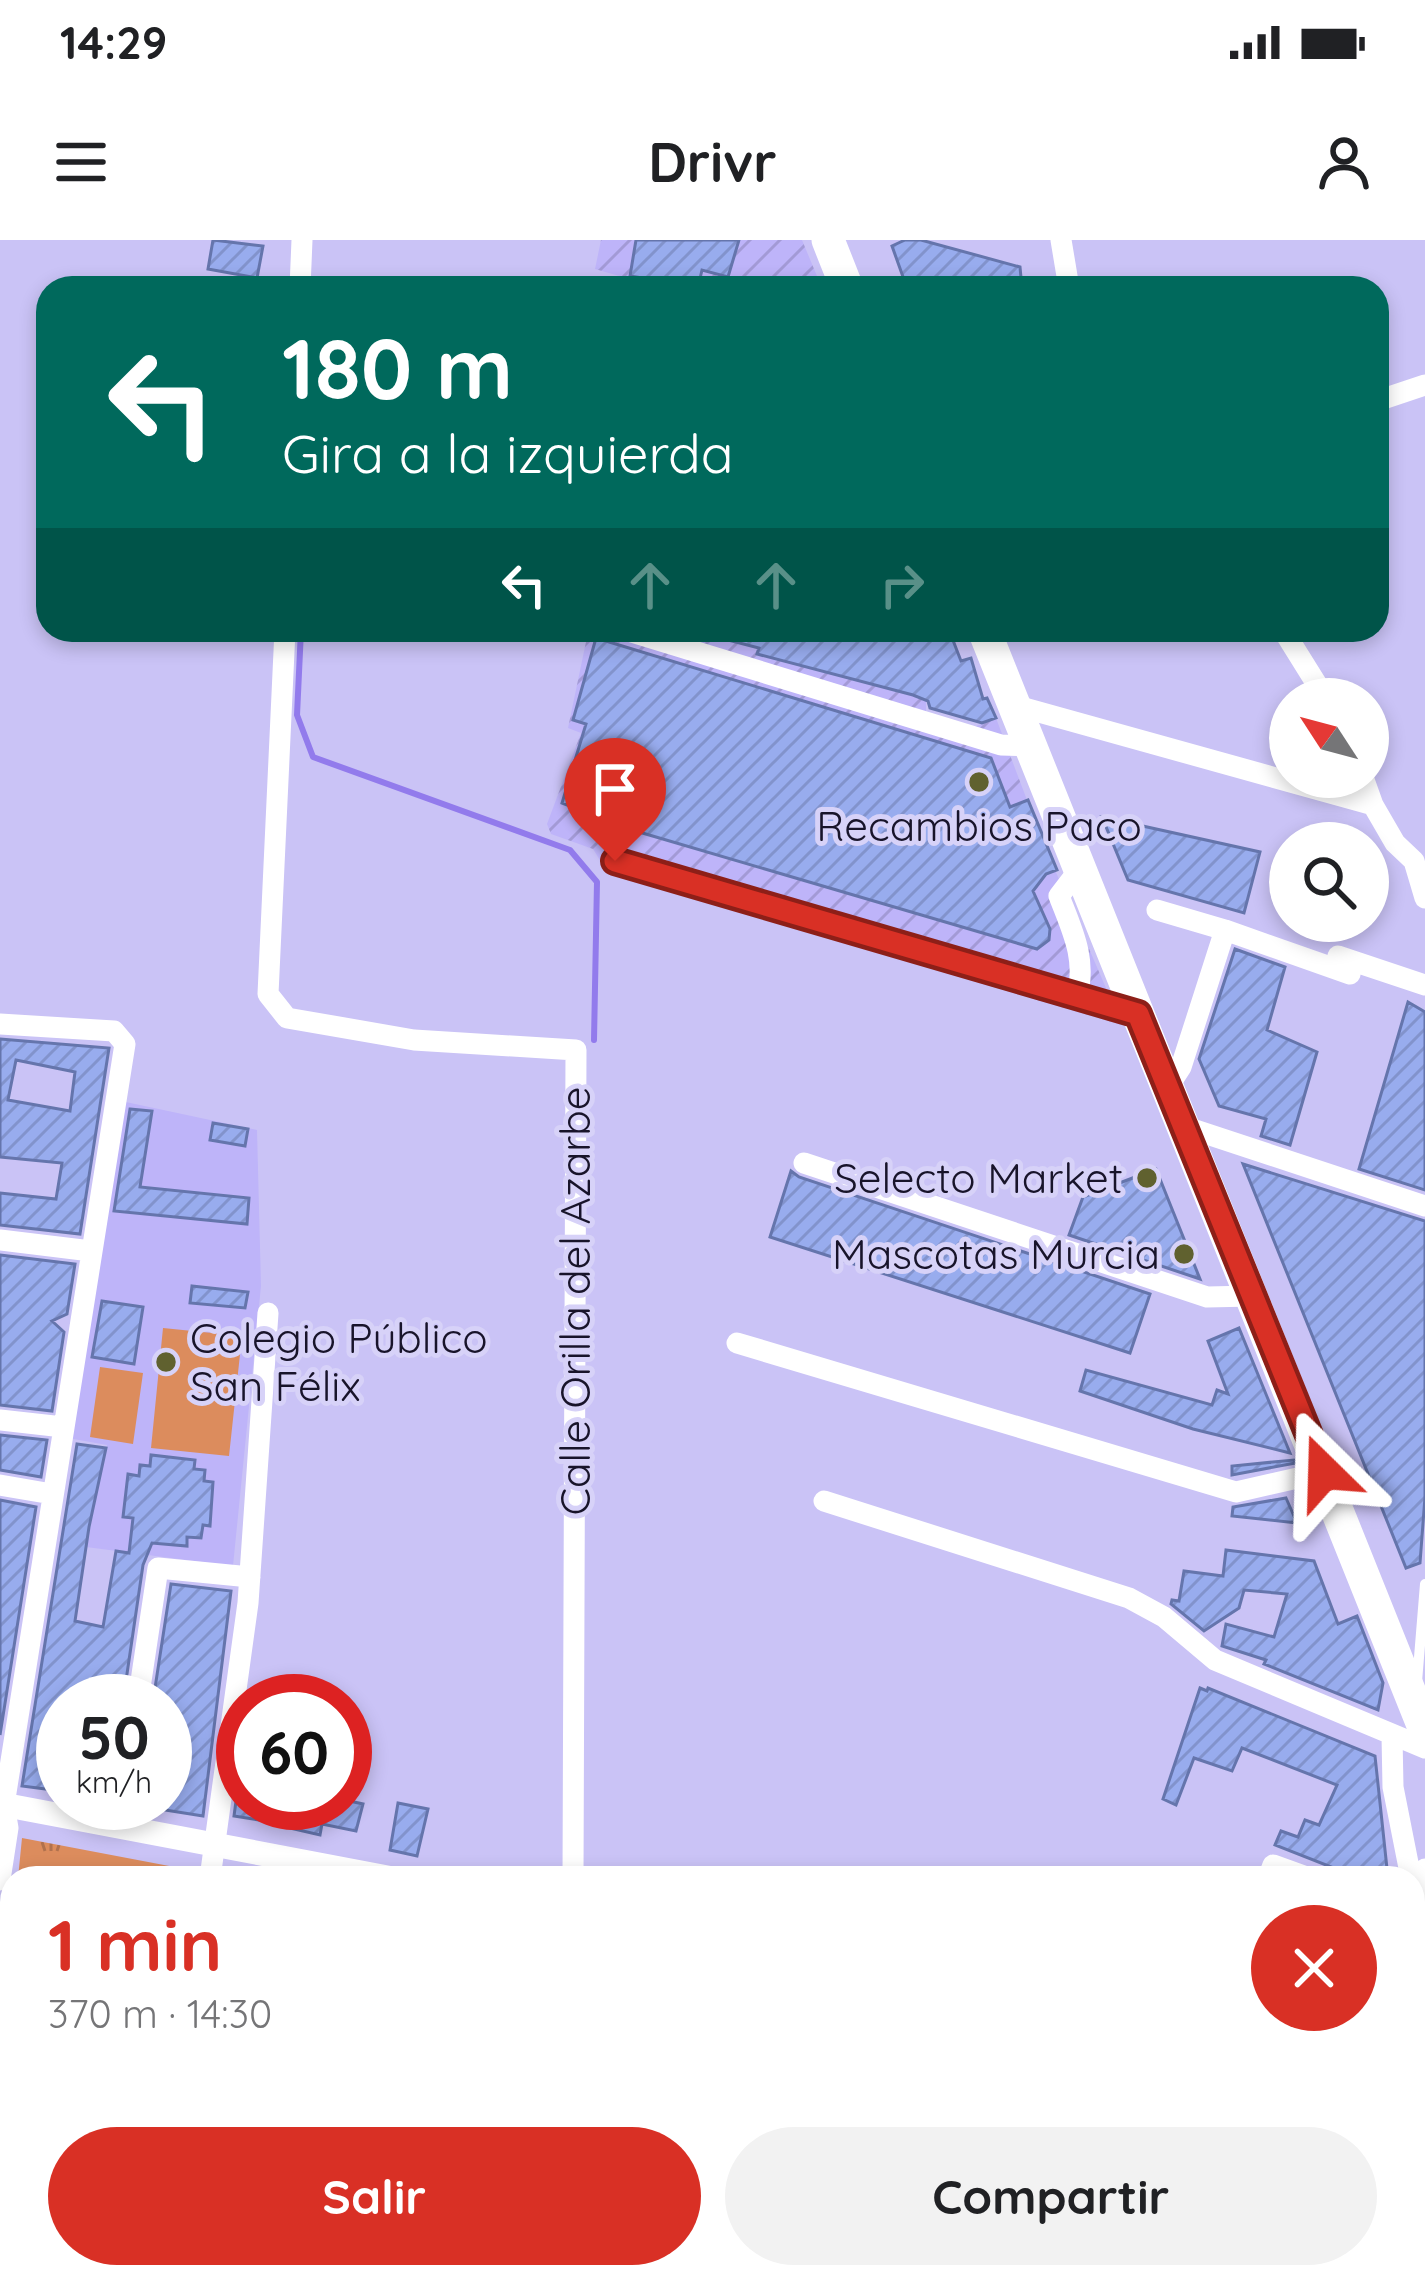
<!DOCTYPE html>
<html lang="es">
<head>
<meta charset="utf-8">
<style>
  :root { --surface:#fff; --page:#f2f2f2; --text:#202124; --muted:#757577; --accent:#d93025 }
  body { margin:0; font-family:Quicksand,sans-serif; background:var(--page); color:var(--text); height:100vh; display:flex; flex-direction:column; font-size:45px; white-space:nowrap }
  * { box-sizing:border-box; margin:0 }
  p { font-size:39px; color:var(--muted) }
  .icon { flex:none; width:66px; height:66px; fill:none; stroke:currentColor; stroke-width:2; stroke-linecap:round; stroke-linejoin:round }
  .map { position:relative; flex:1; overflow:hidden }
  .side { position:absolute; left:0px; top:1626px; width:1425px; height:423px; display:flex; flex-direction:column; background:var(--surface); border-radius:36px 36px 0 0; box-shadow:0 6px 18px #0003 }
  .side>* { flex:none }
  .banner { position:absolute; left:36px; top:36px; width:1353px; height:366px; border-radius:36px; box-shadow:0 6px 18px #0003; background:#00695c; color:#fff; overflow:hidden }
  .needle { width:78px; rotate:306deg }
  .buttons { position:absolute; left:1269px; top:438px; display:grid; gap:24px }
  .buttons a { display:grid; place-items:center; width:120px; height:120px; border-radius:50%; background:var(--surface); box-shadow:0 6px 18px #0003; font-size:60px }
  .speed { position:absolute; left:36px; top:1434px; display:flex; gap:24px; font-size:60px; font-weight:700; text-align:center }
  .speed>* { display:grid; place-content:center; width:156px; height:156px; border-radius:50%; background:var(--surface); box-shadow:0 6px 18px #0003; line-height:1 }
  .speed small { font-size:30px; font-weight:400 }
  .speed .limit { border:18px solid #d22; background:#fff; color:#111 }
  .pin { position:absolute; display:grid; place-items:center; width:102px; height:102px; color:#fff; margin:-123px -51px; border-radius:50% 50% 50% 0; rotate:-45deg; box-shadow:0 0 12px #0007 }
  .pin .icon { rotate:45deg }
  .me { position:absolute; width:132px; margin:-66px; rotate:338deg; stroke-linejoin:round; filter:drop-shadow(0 0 9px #0008) }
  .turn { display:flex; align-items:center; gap:42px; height:252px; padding:0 48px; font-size:54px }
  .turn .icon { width:156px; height:156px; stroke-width:2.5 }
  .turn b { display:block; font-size:84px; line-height:102px }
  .lanes { display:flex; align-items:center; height:114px; padding:0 48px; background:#0003; justify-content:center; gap:60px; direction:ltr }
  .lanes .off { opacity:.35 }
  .round { display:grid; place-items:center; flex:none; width:126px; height:126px; border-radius:63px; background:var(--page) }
  .overview { display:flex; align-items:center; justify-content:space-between; height:204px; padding:0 48px }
  h1 { font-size:72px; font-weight:800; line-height:90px; color:var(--accent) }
  .primary-button { display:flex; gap:24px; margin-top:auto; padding:24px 48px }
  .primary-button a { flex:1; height:138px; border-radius:72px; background:var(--accent); color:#fff; font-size:48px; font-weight:800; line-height:138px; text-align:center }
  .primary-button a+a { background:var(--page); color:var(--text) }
  .status { display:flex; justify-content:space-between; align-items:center; height:84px; padding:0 60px; background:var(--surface); direction:ltr }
  .status svg { height:33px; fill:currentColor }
  header { display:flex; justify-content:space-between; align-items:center; height:156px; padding:0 48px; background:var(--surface); font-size:54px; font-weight:800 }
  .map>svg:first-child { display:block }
</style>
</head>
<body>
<div class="status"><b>14:29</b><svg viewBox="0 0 49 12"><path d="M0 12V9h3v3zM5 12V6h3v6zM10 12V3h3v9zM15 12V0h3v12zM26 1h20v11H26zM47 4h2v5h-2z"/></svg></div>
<header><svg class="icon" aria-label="menu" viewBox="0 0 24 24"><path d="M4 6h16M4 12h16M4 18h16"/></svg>Drivr<svg class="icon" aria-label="person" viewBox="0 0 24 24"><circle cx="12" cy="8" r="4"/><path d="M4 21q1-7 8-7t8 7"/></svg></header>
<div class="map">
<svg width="1425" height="2048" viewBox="0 0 1425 2048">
  <defs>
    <pattern id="industrial-furrows" width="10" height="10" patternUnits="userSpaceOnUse" patternTransform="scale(3)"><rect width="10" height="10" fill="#beb4f9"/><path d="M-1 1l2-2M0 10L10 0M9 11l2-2" fill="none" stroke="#a39ad6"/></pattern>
    <pattern id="park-tufts" width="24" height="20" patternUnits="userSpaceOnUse" patternTransform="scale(3)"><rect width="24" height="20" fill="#dc8c5d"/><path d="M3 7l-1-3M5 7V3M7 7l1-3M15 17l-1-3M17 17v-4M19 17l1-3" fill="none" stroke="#b1714d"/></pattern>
    <pattern id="building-hatch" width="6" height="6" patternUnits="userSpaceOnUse" patternTransform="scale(3)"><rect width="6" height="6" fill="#98acee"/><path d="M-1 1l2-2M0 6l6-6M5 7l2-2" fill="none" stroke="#8293cc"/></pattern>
  </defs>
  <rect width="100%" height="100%" fill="#cac3f6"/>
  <path fill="#beb4f9" d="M121,861L257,890L261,1046L233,1326L86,1307L107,1205L68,1198Z"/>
  <path fill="url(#industrial-furrows)" d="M601,0H802L822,48H661L595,29Z
    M573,390H900L926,457V473L969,489L996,478L1027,560L982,578L1046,634L1055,630L1122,785L608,633L593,609L551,594L547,584L581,493L568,488L587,397Z"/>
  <path fill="url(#park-tufts)" d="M22,1598L185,1629L184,1638H18Z
    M12,1688V1830L0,1828Z"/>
  <path fill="#dc8c5d" d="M163,1088L242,1096L229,1216L151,1208Z
    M100,1127L143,1133L133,1204L90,1197Z"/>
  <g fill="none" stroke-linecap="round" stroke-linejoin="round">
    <path stroke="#927bec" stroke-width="6" d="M301,390L297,475L313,517L570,610L597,642L594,800"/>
  </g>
  <path fill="url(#building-hatch)" stroke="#6575ac" stroke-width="3" fill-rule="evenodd" d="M213,0L263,6L257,38L208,29Z
    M636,0H739L728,37L702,30L698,47L630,36Z
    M905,0H921L1020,27L1022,48H907L892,6Z
    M709,390H949L961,421L971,418L983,459L987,458L996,478L982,483L930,468L928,461L913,455L757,414L759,408L709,395Z
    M596,398L991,518L1010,567L1028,560L1057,630L1046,634L1033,651L1050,689L1049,700L1037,709L639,592L562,563L586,484L573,480Z
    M1102,577L1260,612L1244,673L1128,640Z
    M1235,709L1285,727L1267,790L1317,812L1290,905L1261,896L1266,879L1219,866L1199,819Z
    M1408,762L1425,772V950L1359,929Z
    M0,799L109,808L80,994L0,985V953L56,959L62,923L0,917ZM16,820L75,832L70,871L8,860Z
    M130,869L152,871L140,947L249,958L247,984L114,971Z
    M213,883L248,889L245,906L210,900Z
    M1243,924L1425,981V1257L1420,1323L1406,1328Z
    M1156,929L1200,1039L1069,995L1083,957Z
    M791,931L799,937L1150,1054L1130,1113L770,997Z
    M0,1015L75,1024L67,1074L52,1081L64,1092L52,1171L0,1165Z
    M192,1046L248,1052L245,1068L190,1063Z
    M102,1061L143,1067L134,1124L92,1117Z
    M1239,1088L1290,1213L1193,1189L1080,1151L1086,1130L1212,1165L1217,1150L1228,1154L1208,1101Z
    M0,1195L47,1200L41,1237L0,1230Z
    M77,1204L106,1208L89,1287L75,1381L103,1387L116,1311L129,1313L133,1278L123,1277L128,1234L139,1236L140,1225L150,1226L151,1215L195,1220L194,1229L205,1230L204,1241L213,1242L210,1286L203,1285L201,1298L187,1297V1306L152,1303L143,1325L123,1461H63L61,1551L22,1546Z
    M1294,1220L1295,1223L1232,1235V1226Z
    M1286,1258L1297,1283L1232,1276L1233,1267Z
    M0,1260L36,1267L0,1495Z
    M1226,1310L1314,1321L1338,1384L1357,1376L1383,1443L1378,1470L1264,1424L1266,1420L1222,1406L1226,1384L1274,1397L1287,1354L1244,1350L1239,1368L1204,1391L1171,1364L1172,1360L1179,1361L1184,1331L1223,1336Z
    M171,1344L231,1351L203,1576L165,1570V1461H153Z
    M1200,1448L1207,1451L1208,1448L1375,1516L1388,1638H1359L1275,1605L1281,1591L1298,1597L1305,1580L1319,1585L1337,1545L1242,1508L1232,1531L1194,1518L1176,1565L1163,1559Z
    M239,1539L243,1540V1563L345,1560L363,1564L356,1591L322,1584L320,1595L290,1588V1585L234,1576Z
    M398,1563L428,1569L417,1616L390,1610Z"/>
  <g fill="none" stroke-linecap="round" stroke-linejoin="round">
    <path stroke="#fff" stroke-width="10" d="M1417,1442L1425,1344"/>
    <path stroke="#fff" stroke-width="21" d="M1061,0L1069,48
      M300,48L302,0
      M1377,161L1425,145
      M285,390L268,754L287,778L414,800L576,810L573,1638
      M625,390L1001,505L1030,506
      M1283,390L1326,459
      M1014,465L1373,565
      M1363,537L1373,565L1395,603L1414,621L1425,658
      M615,621L1138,774
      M1157,670L1225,690
      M1338,716L1425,745
      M1077,756C1087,719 1072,690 1059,656L1079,630
      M0,784L114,791L125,804L4,1565L8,1588L0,1640
      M1168,847L1181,827L1225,690L1350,734
      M1183,886L1425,966
      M804,923L1207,1057L1252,1056
      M0,1000L91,1011
      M737,1103L1236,1252L1324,1232
      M0,1180L63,1187
      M0,1245L52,1254
      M824,1261L1129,1358L1164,1377L1215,1420L1425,1508
      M138,1461L158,1328L250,1337
      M1392,1496L1393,1547L1411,1638
      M1425,1629C1417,1693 1417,1758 1425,1822
      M210,1638L248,1363L268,1073
      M1268,1638L1273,1625L1309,1638
      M0,1866L12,1868
      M1413,1885L1425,1887
      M972,2037L1032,2048
      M146,2048V2037
      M209,2048L210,2037
      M1252,2048L1256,2037"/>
    <path stroke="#fff" stroke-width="24" d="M0,1564L390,1638
      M1413,2018L1425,2020"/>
    <path stroke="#fff" stroke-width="27" d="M164,2048V2037
      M193,2048V2037"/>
    <path stroke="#fff" stroke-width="33" d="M828,0L847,48
      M984,390L1425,1490
      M0,1891L12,1893
      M0,1931L12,1933
      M600,2037L662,2048
      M825,2037L888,2048"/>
  </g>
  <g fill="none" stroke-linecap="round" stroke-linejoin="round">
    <g stroke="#8d1f18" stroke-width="30">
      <path id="route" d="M615,621L1138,774L1324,1232"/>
    </g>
    <use href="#route" stroke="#d93025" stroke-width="21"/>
  </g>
  <g fill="#60612f" stroke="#d7d2f8" stroke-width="4.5">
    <circle cx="979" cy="542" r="12"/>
    <circle cx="1147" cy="938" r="12"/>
    <circle cx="1184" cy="1014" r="12"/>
    <circle cx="166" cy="1122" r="12"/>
  </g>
  <g text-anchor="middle" stroke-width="10" stroke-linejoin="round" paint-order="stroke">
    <g font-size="42" fill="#18142a" stroke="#d7d2f8" text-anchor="end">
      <text x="979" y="601" text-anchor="middle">Recambios Paco</text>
      <text x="1123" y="953">Selecto Market</text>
      <text x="1160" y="1029">Mascotas Murcia</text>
      <text x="190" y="1113" text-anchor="start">Colegio Público<tspan x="190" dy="48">San Félix</tspan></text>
    </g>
    <g font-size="42" fill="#18142a" stroke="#d7d2f8">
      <text transform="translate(575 1061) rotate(-90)" y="15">Calle Orilla del Azarbe</text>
    </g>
  </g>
</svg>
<div class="buttons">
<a><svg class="needle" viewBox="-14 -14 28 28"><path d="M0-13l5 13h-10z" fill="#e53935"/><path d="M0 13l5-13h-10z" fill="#757577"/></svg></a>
<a><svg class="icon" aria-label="search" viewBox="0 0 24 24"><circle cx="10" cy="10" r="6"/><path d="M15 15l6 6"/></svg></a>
</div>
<div class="speed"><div>50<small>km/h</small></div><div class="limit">60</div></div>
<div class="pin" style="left:615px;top:621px;background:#d93025"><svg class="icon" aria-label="arrive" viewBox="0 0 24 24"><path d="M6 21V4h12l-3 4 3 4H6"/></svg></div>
<svg class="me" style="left:1324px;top:1232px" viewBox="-20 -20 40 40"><path d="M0-17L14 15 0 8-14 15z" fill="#d93025" stroke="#fff" stroke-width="4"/></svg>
<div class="banner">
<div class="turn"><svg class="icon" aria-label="left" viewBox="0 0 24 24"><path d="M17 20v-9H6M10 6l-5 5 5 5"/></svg><div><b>180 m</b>Gira a la izquierda</div></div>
<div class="lanes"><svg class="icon" aria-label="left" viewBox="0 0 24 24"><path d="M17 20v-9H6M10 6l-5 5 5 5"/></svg><svg class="icon off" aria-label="ahead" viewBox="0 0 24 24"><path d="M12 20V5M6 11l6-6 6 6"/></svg><svg class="icon off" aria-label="ahead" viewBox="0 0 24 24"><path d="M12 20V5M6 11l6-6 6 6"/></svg><svg class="icon off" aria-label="right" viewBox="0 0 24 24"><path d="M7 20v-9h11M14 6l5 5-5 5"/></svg></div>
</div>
<section class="side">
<div class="overview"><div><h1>1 min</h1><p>370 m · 14:30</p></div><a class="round" style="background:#d93025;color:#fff"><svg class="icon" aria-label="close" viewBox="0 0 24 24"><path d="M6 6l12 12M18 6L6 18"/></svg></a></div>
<div class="primary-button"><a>Salir</a><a>Compartir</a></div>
</section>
</div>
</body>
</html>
